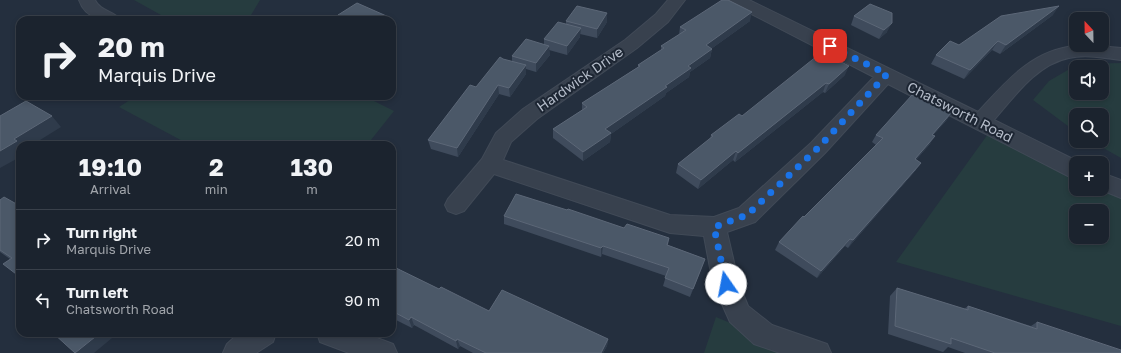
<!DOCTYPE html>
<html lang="en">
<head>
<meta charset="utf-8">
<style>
  :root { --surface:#1b232e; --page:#242b36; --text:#f1f3f6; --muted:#a0a4aa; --line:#39404a }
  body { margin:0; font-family:"Golos Text",sans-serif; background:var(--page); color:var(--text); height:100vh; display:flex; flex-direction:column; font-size:15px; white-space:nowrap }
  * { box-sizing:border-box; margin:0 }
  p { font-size:13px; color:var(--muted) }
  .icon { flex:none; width:22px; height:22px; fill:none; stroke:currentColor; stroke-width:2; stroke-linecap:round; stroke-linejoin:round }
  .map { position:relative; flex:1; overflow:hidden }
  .drawer { position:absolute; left:16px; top:141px; width:380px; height:196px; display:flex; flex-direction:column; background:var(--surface); border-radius:12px; box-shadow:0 2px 6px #0003,0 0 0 1px var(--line) }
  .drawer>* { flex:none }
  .guide { position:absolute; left:16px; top:16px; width:380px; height:84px; border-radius:12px; box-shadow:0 2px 6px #0003,0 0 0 1px var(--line); background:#1b232e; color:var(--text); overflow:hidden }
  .needle { width:26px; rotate:338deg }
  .fabs { position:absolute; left:1069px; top:12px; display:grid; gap:8px }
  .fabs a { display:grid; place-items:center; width:40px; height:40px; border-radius:8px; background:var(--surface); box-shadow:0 2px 6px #0003,0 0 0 1px var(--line); font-size:20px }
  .pin { position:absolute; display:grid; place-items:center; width:34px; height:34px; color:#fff; margin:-17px; border-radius:8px; box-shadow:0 2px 6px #0006 }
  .me { position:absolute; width:44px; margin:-22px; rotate:348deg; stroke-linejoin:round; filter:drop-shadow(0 0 3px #0008) }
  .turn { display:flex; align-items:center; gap:14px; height:84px; padding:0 16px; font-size:18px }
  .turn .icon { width:52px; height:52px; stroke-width:2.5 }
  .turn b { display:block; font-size:28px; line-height:34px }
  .eta { display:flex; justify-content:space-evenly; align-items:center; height:68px; text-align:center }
  .eta b { font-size:24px; font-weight:700; line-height:28px }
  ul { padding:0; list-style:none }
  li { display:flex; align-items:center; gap:12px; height:60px; padding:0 16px; border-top:1px solid var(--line) }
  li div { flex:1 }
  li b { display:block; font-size:15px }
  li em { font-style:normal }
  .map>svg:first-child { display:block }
</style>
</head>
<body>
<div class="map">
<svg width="1121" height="353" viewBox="0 0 1121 353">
  <rect width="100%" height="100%" fill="#242f3e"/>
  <path fill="#263c3f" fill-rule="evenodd" d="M134,0H260L248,20H170Z
    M1121,63V158L1091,141H1102V115H1076V132L1033,100L1049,81L1078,64ZM1076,67H1102V93H1076Z
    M136,96H364L394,111L367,145H190L119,107Z
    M988,134L1076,175V189H1102L1121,197V326L896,262ZM1076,211H1102V237H1076Z
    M716,317L802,353H704Z"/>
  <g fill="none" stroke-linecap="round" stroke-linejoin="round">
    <g stroke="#414a57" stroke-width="2">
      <path id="street" d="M79,0H95C100,11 114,11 121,20C103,20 86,20 79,0Z
        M668,0H685L668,22L637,48L537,119L511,142L503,160L670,215L714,217L739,208L811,143L874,77L730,3L728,0H749L978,112C1005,83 1031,50 1075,46C1090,44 1106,47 1121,48V60C1104,58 1086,54 1069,58C1037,64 1014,97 994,120L1081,163H1076V178L1068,176L888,84L825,153L755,222L727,232L739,284L748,306L772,325L827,344L831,353H780L754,344L730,322L713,284L704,236L670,233L494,174L464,211L456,214L448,211L445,205L448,199L482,159L496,133L523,109L625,40L656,14Z
        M1102,173L1121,180V198L1099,189H1102Z
        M239,333H276L273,342L256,353H223L227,344Z
        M317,333H364L393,344L397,353H349L320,342Z"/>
    </g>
    <use href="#street" fill="#38414e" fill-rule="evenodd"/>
  </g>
  <path fill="#3f4b5c" d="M870,4L887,32L879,39L851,25L854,16Z
    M338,15L391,18V20H340Z
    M1053,15L1000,54L992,50L964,79L931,64L936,55L959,45Z
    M566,21L607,22L597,38L580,34V37L567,55L549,50L550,55L536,72L526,69V74L510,97L499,94L458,157L431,149L428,140L476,87L503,59L512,62V56L544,45V39L566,24Z
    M750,21L711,49H712L710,58L690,72L689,77L666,93L665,96L611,134L610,142L583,161L553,138V129L582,110V103L638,67V65L661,50V46L679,35L680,27Z
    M845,75L825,93L823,92L735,162L733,160L698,189L676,173L678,164L710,139L711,135L742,116Z
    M951,113L946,121L933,135L930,144L916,160V170L848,248L845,246L817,278L775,250L779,242L876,145L872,142L876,135Z
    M0,200L20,277L10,259L0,252Z
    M504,216L624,228L669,238L668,245L705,259L690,297L663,286L666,276L602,254L601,257L504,224Z
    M392,266L439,289L489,311L608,339L607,346L603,353H473L460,346L458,349L414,325L412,328L392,318Z
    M897,288L964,309L968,306L1031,326L1037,322L1121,353H965L948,347L943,352L888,334L890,296Z"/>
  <path fill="#2f3b4b" d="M1059,6L1053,15L1000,54L1006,45Z
    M752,12L750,21L704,54L706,45Z
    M607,13V22L597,38V29Z
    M892,23L887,32L879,39L884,30Z
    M581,28L580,37L567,55V46Z
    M998,41L992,50L964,79L970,70Z
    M549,46L550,55L536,72V63Z
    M712,49L710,58L690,72L689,77L666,93L665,96L611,134L610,142L583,161V152L605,129L665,86L688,66Z
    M526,65V74L510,97L509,88Z
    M849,66L845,75L825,93L829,84Z
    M826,83L823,92L735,162L738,153Z
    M498,85L499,94L458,157L457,148Z
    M951,113L946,121L927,142L932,135Z
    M52,116L61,127L32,145H20V157L0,168V151L14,139Z
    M935,136L930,144L910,167L915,159Z
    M736,151L733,160L698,189L701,180Z
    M921,163L916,170L848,248L853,240Z
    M850,239L845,246L817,278L821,271Z
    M603,246L602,254L601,257V248Z
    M705,259L702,268L690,297L693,289Z
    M411,317L414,325L412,328L409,320Z
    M100,333H118L94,353H75Z
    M457,339L460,346L458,349L456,341Z
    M608,339L607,346L603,353H601Z"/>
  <path fill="#4b5868" stroke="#5c6777" d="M722,0H728L752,12L706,45L712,49L688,66L691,68L665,86L667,87L605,129L611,133L583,152L553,129L587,107L582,103L640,66L638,65L664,48L661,46L686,30L680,27Z
    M357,3L391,18L388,20H350L338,15Z
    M870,4L892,13V23L884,30L854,16Z
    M577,6L607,13L597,29L566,21Z
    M1059,6L1006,45L998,41L970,70L936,55L950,41L959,45L1001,16Z
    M558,22L581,28L567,46L544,39Z
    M526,39L549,46L536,63L512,56Z
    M822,52L849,66L829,84L826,83L738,153L736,151L701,180L678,164L713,136L711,135L739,114L742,116Z
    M500,57L503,59L526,65L509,88L498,85L457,148L428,140L470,85L476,87Z
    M912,95L951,113L932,135L935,136L915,159L921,163L853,240L850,239L821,271L779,242L803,216L804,217L883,138L876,135Z
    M26,101L52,116L14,139L17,141L0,151V116Z
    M516,194L567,210L568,209L624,228L627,224L669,238L667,245L705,259L693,289L665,278L669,268L603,246L601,248L504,216Z
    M4,197L20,206V277L3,264L12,258L0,250V200Z
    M392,266L439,289L441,287L489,311L502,290L608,339L601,353H486L457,339L456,341L411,317L409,320L392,311Z
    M897,288L968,310V306L1037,329V322L1121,350V353H995L951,338V344L895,326Z
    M53,333H100L75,353Z"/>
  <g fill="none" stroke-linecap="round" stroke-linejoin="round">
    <path stroke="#1a73e8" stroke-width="7" stroke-dasharray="0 12.6" d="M726,284L714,227L747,215L818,148L887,74L830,46"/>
  </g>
  <g text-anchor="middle" stroke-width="4" stroke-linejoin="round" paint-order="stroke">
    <g font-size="14" fill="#b4bcc9" stroke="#1d2633">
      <text transform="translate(580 79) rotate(-35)" y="5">Hardwick Drive</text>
      <text transform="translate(960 112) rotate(27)" y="5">Chatsworth Road</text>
    </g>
  </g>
</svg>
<div class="fabs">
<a><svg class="needle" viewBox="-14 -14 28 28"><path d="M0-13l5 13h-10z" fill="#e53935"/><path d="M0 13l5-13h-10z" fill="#a0a4aa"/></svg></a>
<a><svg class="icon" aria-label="sound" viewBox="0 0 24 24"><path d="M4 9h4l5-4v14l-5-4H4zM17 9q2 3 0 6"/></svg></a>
<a><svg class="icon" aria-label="search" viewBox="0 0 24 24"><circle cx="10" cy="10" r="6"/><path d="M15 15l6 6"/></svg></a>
<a>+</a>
<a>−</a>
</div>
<div class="pin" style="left:830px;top:46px;background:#d93025"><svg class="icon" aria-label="arrive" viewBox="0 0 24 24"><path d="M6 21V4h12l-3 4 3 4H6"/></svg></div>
<svg class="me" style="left:726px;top:284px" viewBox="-20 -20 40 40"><circle r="19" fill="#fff"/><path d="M0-13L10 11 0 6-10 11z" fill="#1a73e8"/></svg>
<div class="guide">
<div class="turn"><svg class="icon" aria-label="right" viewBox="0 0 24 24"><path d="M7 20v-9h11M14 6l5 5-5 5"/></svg><div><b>20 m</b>Marquis Drive</div></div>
</div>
<section class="drawer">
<div class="eta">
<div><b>19:10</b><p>Arrival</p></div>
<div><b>2</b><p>min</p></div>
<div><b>130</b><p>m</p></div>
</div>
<ul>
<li><svg class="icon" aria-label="right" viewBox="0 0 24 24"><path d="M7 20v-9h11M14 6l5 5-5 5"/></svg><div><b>Turn right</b><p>Marquis Drive</p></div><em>20 m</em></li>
<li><svg class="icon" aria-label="left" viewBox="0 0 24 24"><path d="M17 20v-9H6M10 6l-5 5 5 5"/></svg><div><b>Turn left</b><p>Chatsworth Road</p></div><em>90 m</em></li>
</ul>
</section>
</div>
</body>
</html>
